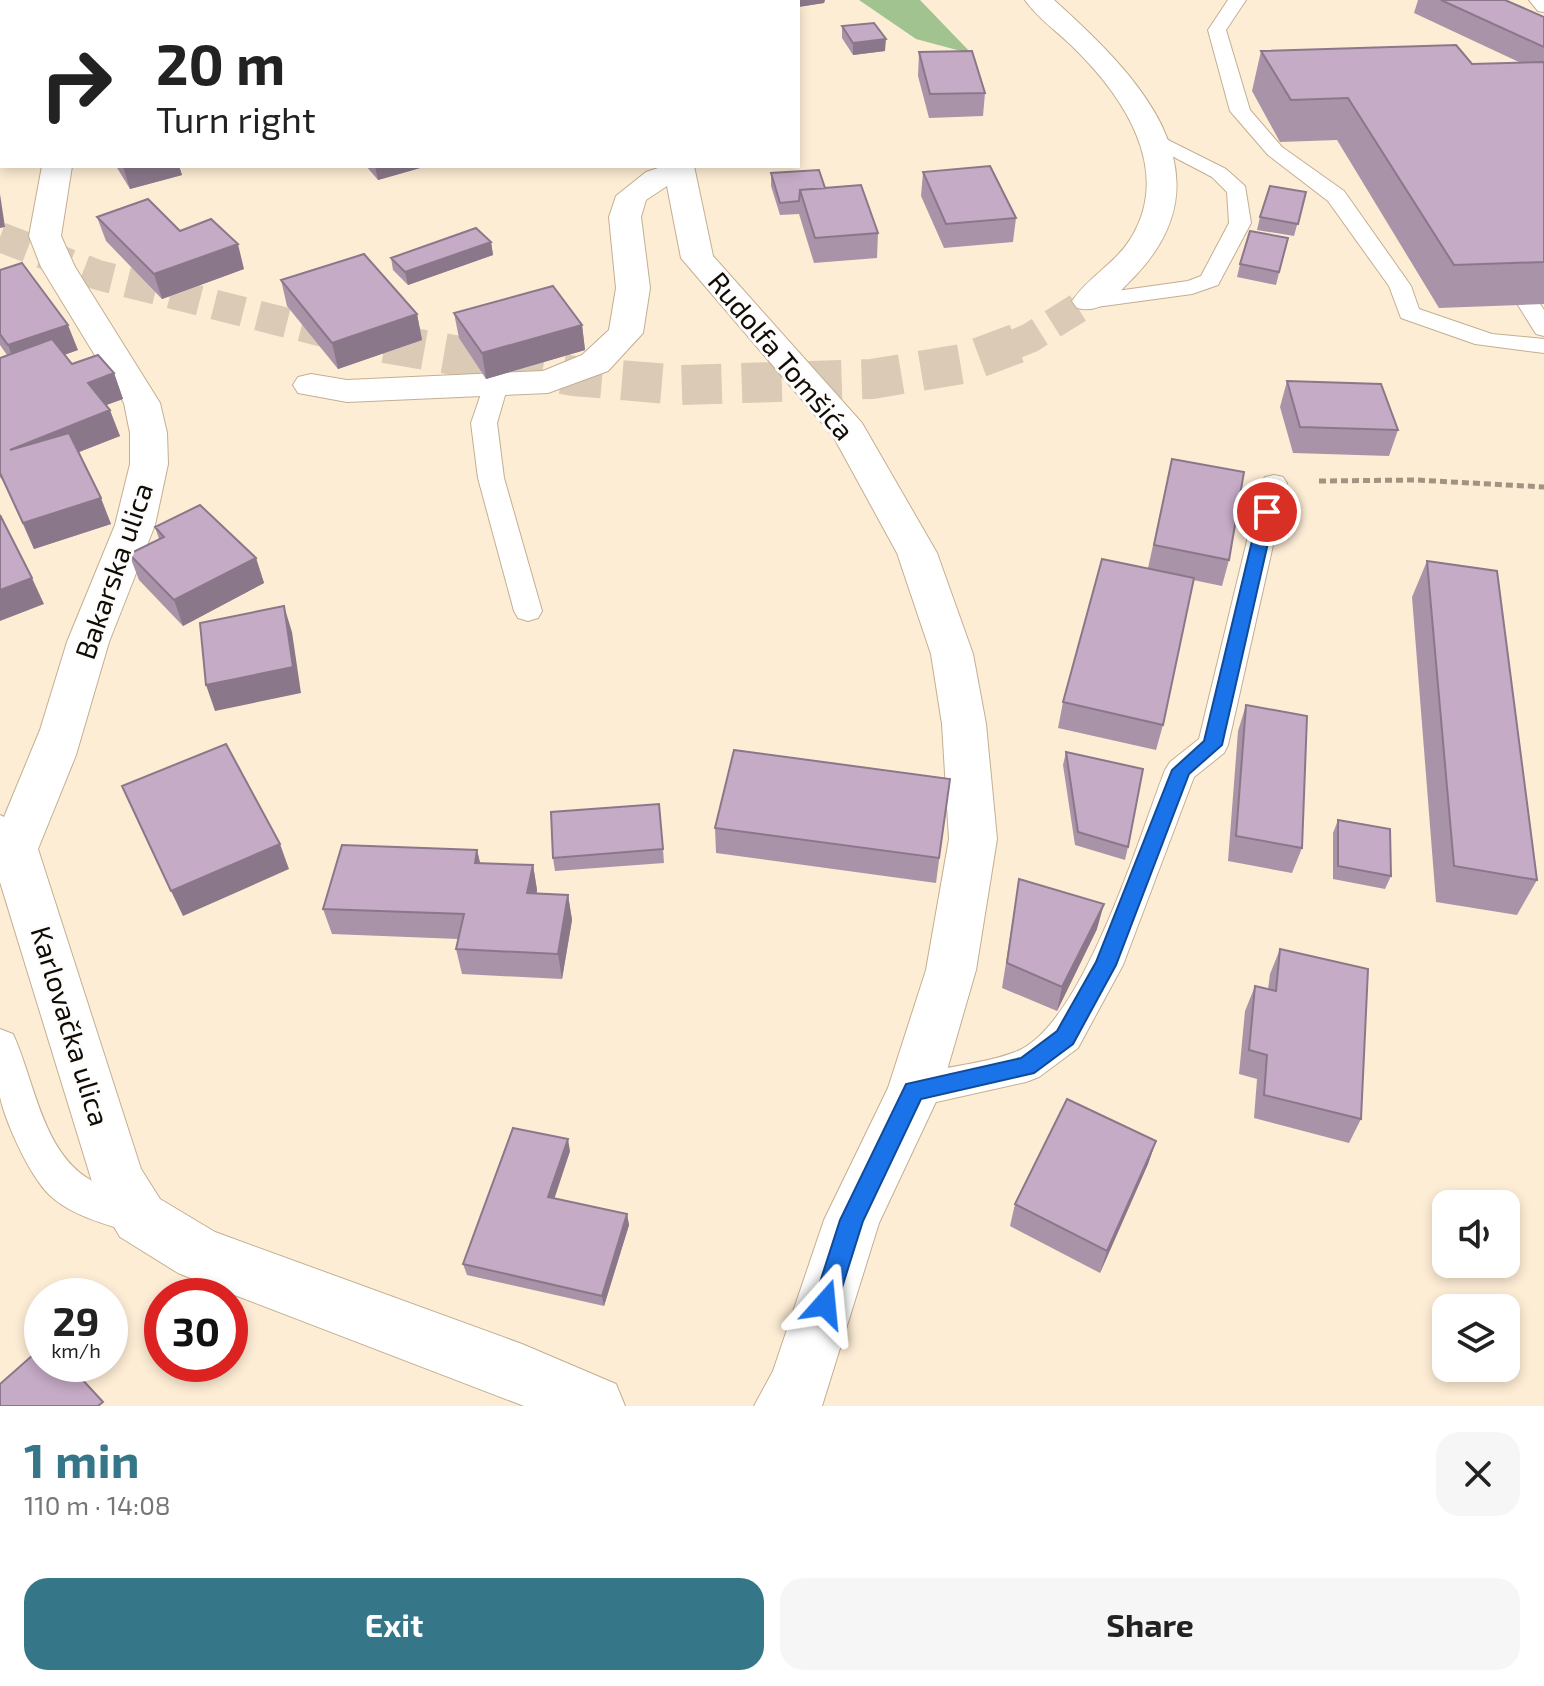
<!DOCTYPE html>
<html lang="en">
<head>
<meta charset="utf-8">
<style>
  :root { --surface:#fff; --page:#f6f6f6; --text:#222; --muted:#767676; --accent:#357789 }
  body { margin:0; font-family:"Exo 2",sans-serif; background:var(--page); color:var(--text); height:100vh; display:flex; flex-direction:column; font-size:30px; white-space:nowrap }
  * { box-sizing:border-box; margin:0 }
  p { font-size:26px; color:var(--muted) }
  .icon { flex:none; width:44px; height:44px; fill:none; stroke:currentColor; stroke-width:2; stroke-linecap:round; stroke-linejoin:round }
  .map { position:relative; height:1406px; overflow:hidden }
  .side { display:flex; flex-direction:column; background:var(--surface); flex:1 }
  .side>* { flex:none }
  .banner { position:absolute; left:0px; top:0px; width:800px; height:168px; box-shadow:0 4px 12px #0003; background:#fff; color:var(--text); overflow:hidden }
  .fabs { position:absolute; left:1432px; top:1190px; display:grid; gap:16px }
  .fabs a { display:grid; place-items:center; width:88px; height:88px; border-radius:16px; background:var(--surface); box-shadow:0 4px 12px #0003; font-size:40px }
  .speed { position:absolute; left:24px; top:1278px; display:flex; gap:16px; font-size:40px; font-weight:700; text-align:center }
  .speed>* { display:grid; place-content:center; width:104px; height:104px; border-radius:50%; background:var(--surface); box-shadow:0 4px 12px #0003; line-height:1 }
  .speed small { font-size:20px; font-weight:400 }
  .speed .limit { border:12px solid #d22; background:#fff; color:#111 }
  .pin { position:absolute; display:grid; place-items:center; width:68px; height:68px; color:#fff; margin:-34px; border:4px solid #fff; border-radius:50%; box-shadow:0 2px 8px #0007 }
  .me { position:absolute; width:88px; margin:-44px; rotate:18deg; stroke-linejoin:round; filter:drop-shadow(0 0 6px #0008) }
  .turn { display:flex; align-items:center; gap:28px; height:168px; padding:0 24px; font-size:36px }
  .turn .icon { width:104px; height:104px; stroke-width:2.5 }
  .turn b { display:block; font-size:56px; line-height:68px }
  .round { display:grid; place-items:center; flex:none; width:84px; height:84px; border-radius:24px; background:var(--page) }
  .summary { display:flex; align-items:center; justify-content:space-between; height:136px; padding:0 24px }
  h1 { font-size:48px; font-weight:700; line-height:60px; color:var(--accent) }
  .button { display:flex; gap:16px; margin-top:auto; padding:16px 24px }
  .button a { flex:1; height:92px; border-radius:24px; background:var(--accent); color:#fff; font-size:32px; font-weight:700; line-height:92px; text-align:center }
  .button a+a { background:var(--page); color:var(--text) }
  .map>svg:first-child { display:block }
</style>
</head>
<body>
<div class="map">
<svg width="1544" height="1406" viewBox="0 0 1544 1406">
  <rect width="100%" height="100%" fill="#feedd5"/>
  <path fill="#a1c38f" d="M859,0H920L972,54L916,39Z"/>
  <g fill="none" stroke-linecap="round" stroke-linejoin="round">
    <path stroke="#dbcbb6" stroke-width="30" stroke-dasharray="30 15" stroke-linecap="butt" d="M0,237L98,275L319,331L396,345
      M1013,345L1030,338L1089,301"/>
    <path stroke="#dbcbb6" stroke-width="40" stroke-dasharray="40 20" stroke-linecap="butt" d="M385,343L574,376L680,385L872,379L962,364L1018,343"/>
    <g stroke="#c3af91" stroke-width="2">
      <path id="lane" d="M1228,0H1246L1226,30L1250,110L1282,147L1344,191L1411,286L1419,309L1492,334L1544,339V353L1475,344L1401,318L1389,286L1328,201L1268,155L1230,111L1208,30Z
        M1529,0H1544V12L1538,11Z
        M1154,133L1226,169L1245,186L1251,223L1218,285L1192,294L1089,308L1081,306L1077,301L1081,296L1188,281L1201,276L1229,223L1227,192L1212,177L1147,143L1144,139L1147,135Z
        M1509,266L1517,268L1544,310V336L1536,334L1498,273Z
        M496,378L508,385L497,423L504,478L542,611L538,618L528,621L518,618L514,611L478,478L471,423L484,385Z
        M1274,475L1283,477L1287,483L1228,745L1224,753L1194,777L1123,965L1078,1048L1039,1077L1026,1082L914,1107L901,1103L896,1091L901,1079C938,1066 979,1066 1015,1052C1082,1028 1139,837 1165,770L1170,762L1199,739L1261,483L1265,477Z
        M0,1029L13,1034C34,1079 42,1151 89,1179C108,1191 131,1196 152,1204L157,1217L152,1230L138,1235C110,1225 77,1218 54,1199C32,1182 6,1124 0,1097C0,1076 0,1050 0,1029Z"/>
    </g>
    <g stroke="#c3af91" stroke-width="2">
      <path id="street" d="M38,0H64V2H38Z
        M595,0H623L624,2H596Z
        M42,166H72L61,236L75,267L160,403L167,433L168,464L155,525L109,642L76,755L38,849L141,1169L160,1199L215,1232L522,1344L616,1384L625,1406H524L198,1281L178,1273L120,1237L97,1198L0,882V815L4,817L40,730L67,642L115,525L130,464V433L124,403L41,267L29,236Z
        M664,166H694L713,256L862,423L937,553L973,654L986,724L997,839L976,970L941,1091L879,1223L822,1406H754L773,1371L824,1220L888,1088L926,970L949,839L942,724L931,654L897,553L833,436L681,258L667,186L646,200L641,217L650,288L643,333L608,371L548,393L347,402L298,393L293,385L298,377L311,374L347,380L543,371L582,355L609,330L616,288L609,217L616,196L646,172Z"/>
    </g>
    <g stroke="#c3af91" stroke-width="2">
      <path id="primary" d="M1025,0H1054C1134,72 1234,171 1136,275C1119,292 1103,315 1077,308L1072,301C1088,277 1116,263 1131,238C1173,169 1123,96 1073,47C1058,32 1037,18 1025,0Z"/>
    </g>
    <path stroke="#a09381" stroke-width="5" stroke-dasharray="7 4" stroke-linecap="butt" d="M1319,481L1416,480L1544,487"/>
    <use href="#lane" fill="#fff" fill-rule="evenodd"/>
    <use href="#street" fill="#fff" fill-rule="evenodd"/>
    <use href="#primary" fill="#fff" fill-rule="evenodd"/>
  </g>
  <path fill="#a993a9" d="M666,0H825L824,3L798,7V2H667Z
    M1418,0H1505L1544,17V304L1439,308L1337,140L1280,142L1252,91L1261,51L1472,64L1521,63L1414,13Z
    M842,26L885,51L853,55L842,38Z
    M919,52L985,93L983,116L929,118L918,76Z
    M116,166H179L182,175L130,189Z
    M366,166H427L378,180Z
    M923,172L1016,218L1013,242L944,248L921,196Z
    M771,173L825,188L878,233L877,258L814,263L799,214L780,215L771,186Z
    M1306,192L1294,236L1257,230L1260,217Z
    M97,217L180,231L244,269L162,299L106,241Z
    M1288,238L1276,285L1237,277L1240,264Z
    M491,242L493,255L408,285L393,270L391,258Z
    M0,270L78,350L64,355L72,364L114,373L123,399L106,405L120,436L78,452L111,524L34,549L4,482L0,477V358L7,355L0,345Z
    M281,280L417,314L422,340L338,369L287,306Z
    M454,313L582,325L585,350L486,379L459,338Z
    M1287,381L1398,430L1389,456L1293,453L1280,407Z
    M1172,459L1229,560L1222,586L1193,580L1163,725L1156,750L1058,728L1063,702L1148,568Z
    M155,527L256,558L264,583L183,626L139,580L129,554L159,539Z
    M1427,561L1537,880L1517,915L1436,902L1412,597Z
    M1246,705L1302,848L1292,873L1228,861L1238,731Z
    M1066,752L1128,847L1125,860L1075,845L1063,765Z
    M950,779L936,883L716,853L715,828Z
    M1338,820L1391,876L1385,889L1333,879V833Z
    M663,849L664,863L555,871L553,858Z
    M477,850L480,863L533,865L537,890V893L568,895L572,920L562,979L462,974L456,949L458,939L332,934L323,909Z
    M1019,879L1097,929L1057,1011L1002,988Z
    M1280,949L1361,1119L1349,1143L1254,1118L1257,1079L1239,1074L1245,1011L1255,986L1268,989L1270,974Z
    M1156,1141L1148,1164L1100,1273L1010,1226L1015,1204Z
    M570,1151L554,1198L627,1214L629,1225L604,1306L467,1275L463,1264Z"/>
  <path fill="#8a788a" d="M127,0H186V2H128Z
    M325,0H358V2H325Z
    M373,0H393V2H360Z
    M766,0H825L824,3L798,7V2H766Z
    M0,25H2V50L0,51Z
    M886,39L885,51L853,55V43Z
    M123,166H179L182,175L130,189Z
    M375,166H427L378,180Z
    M0,194L5,227L0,228Z
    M491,242L493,255L408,285L405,272Z
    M238,244L244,269L162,299L154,274Z
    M417,314L422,340L338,369L332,343Z
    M68,325L78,350L18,371L8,345Z
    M582,325L585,350L486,379L482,353Z
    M114,373L123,399L98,408L88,383Z
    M110,410L120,436L21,475L10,450Z
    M101,498L111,524L34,549L23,523Z
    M256,558L264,583L183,626L174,600Z
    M32,578L44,604L0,621V590Z
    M284,606L292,632L301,693L215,711L206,685Z
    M280,844L289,869L183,916L171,891Z
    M477,850L483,875L475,863Z
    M533,865L537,890L532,918L527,893Z
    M568,895L572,920L562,979L558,954Z
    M1104,904L1097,929L1057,1011L1062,987Z
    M568,1139L570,1151L551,1209L548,1197Z
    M1156,1141L1148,1164L1100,1273L1107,1251Z
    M627,1214L629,1225L604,1306L602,1296Z"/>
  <path fill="#c5abc5" stroke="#8a788a" stroke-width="2" d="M226,0H290L291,2H227Z
    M459,0H524V2H459Z
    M680,0H774L776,2H681Z
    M1441,0H1505L1544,17V47Z
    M2,6V25H0V7Z
    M874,23L886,39L853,43L842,26Z
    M1456,45L1472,64L1544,62V262L1454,265L1348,98L1291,100L1261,51Z
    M972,51L985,93L930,94L919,52Z
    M990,166L1016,218L946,224L923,172Z
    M819,170L825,188L800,190L799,201L780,203L771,173Z
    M861,185L878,233L815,238L800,190Z
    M1270,186L1306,192L1298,224L1260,217Z
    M148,199L180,231L211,219L238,244L154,274L97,217Z
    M476,228L491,242L405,272L391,258Z
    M1250,231L1288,238L1279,272L1240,264Z
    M364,254L417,314L332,343L281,280Z
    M22,263L68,325L8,345L0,334V270Z
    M553,286L582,325L482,353L454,313Z
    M52,339L72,364L98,355L114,373L88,383L110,410L10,450L69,433L101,498L23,523L0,473V358Z
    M1287,381L1381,384L1398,430L1300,427Z
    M1172,459L1244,472L1229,560L1154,545Z
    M200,505L256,558L174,600L129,554L164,537L155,527Z
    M0,515L32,578L0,590Z
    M1102,559L1194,578L1163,725L1063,702Z
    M1427,561L1497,571L1537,880L1454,866Z
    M284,606L293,667L206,685L200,623Z
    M1246,705L1307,716L1302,848L1236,836Z
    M226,744L280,844L171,891L122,786Z
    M734,750L950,779L939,858L715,828Z
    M1066,752L1143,769L1128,847L1078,832Z
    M659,804L663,849L553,858L551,812Z
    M1338,820L1390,829L1391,876L1338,866Z
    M342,845L477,850L475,863L533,865L527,893L568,895L558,954L456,949L464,914L323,909Z
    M1019,879L1104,904L1062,987L1007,963Z
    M1280,949L1368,969L1361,1119L1264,1095L1267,1055L1249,1050L1255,986L1276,991Z
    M1067,1099L1156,1141L1107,1251L1015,1204Z
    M513,1128L568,1139L548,1197L627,1214L602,1296L463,1264Z
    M42,1347V1364H68L103,1402L98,1406H0V1384Z"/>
  <path fill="#1a73e8" stroke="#114b97" stroke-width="2" d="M1267,507L1275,512L1222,745L1189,774L1116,965L1073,1044L1034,1073L921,1099L863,1221L834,1313L825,1316L816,1313L813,1304L840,1220L906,1084L1021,1058L1057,1031L1096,962L1172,770L1204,741L1259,512Z"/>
  <g text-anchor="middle" stroke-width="6" stroke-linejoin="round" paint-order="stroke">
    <g font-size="28" fill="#120b03" stroke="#fdfdfd">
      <text transform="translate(781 356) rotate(50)" y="10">Rudolfa Tomšića</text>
      <text transform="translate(114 571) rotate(-71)" y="10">Bakarska ulica</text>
      <text transform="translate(70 1026) rotate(73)" y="10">Karlovačka ulica</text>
    </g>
  </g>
</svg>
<div class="fabs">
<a><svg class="icon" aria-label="sound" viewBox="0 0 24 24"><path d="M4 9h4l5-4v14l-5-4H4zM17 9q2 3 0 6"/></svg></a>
<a><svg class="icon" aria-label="layers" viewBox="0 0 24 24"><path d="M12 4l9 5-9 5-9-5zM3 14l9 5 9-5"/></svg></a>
</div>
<div class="speed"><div>29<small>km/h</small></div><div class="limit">30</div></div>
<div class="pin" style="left:1267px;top:512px;background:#d93025"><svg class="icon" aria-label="arrive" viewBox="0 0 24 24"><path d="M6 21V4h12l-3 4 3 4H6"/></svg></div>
<svg class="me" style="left:825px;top:1304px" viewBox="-20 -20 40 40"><path d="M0-17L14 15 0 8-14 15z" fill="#1a73e8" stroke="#fff" stroke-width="4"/></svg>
<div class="banner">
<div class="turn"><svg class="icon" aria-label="right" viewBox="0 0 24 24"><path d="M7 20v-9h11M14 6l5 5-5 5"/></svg><div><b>20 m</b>Turn right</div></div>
</div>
</div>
<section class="side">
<div class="summary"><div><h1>1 min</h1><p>110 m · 14:08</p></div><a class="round"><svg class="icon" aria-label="close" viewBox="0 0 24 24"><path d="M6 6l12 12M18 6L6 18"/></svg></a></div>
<div class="button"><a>Exit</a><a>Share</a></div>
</section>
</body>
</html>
